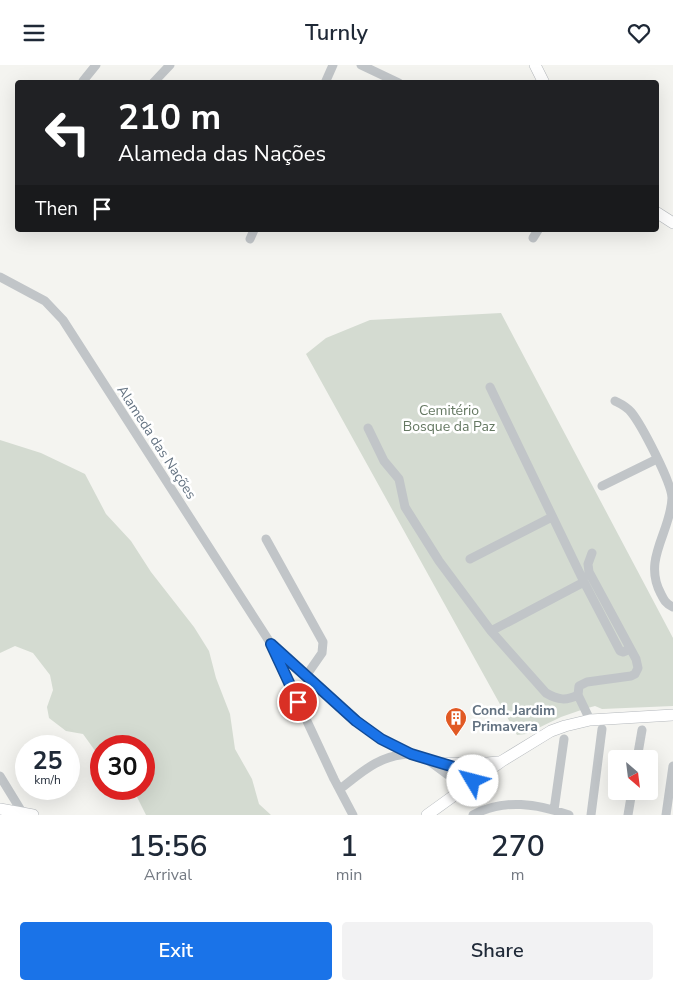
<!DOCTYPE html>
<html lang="en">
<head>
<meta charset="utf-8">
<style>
  :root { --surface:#fff; --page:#f2f2f3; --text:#1f2937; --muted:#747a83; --accent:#1a73e8 }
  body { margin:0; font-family:"Nunito Sans",sans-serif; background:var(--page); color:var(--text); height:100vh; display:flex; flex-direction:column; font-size:19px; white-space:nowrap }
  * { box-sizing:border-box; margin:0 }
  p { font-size:16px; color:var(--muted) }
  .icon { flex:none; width:28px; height:28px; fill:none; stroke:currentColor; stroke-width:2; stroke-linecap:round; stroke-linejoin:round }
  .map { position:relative; height:750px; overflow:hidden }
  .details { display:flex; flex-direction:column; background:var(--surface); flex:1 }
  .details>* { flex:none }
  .top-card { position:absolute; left:15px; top:15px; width:644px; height:152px; border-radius:5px; box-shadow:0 5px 20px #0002; background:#202124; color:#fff; overflow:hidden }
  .needle { width:32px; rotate:152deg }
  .buttons { position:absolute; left:608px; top:685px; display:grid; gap:10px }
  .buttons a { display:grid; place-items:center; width:50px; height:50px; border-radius:5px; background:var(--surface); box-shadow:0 5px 20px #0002; font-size:25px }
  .speed { position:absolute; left:15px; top:670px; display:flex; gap:10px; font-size:25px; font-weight:700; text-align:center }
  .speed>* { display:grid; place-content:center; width:65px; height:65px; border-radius:50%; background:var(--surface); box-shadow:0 5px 20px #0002; line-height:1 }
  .speed small { font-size:12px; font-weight:400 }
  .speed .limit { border:8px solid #d22; background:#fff; color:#111 }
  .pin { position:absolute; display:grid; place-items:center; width:42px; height:42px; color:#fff; margin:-21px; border:2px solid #fff; border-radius:50%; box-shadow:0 1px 5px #0007 }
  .me { position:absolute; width:55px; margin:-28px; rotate:307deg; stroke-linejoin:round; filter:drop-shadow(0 0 4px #0008) }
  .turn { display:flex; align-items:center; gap:18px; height:105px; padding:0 20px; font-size:22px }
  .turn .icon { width:65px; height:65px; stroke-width:2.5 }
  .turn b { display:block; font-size:35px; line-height:42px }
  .then { display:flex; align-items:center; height:48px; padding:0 20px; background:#0003; gap:10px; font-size:19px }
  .eta { display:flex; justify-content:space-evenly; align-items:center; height:85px; text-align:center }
  .eta b { font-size:30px; font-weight:600; line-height:35px }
  .action { display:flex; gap:10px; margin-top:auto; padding:10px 20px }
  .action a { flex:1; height:58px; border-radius:5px; background:var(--accent); color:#fff; font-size:20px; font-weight:600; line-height:58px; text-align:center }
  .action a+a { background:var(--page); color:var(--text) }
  header { display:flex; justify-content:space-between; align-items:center; height:65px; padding:0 20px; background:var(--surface); font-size:22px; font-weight:600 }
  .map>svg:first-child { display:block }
</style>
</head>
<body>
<header><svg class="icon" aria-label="menu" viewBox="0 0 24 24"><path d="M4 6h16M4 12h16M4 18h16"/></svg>Turnly<svg class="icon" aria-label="heart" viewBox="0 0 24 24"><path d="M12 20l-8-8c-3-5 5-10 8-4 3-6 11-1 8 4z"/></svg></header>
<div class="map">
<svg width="673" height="750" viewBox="0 0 673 750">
  <rect width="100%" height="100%" fill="#f4f4f0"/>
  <path fill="#d4dbd1" d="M501,248L673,573V641L602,644L595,641L584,644L561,652L526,669L517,670L306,289L326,273L370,255Z
    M0,375L41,388L85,409L106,449L131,476L151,507L194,562L209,586L216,613L230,649L235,684L252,714L259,739L271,750H146L133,724H144V681H101V694L83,669L66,666L49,653L47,642L53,625L50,610L33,588L15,581L0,588Z"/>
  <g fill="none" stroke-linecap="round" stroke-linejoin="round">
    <g stroke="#b4b8bc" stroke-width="12">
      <path id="major" d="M535,0L544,18
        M656,147L673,158
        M445,698L476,699L498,697
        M0,744L33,750
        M427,750L502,696L551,666L565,661L590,655L673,650"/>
    </g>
    <path stroke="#c1c5c8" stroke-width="9" d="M361,0L399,18
      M83,16L96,0
      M153,18L170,0
      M325,18L333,0
      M533,173L538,165
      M250,174L254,165
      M0,212L45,236L63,255L271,579L334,714L353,750
      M490,322L584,517L620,586L623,587L630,584
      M615,336C621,339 626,341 631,347C641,359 672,418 672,433C671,467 642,494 661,529C664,535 666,539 673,542
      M368,363L384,396L399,414L405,442L439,496L491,566L546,628C558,635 566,636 578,630
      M602,421L657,394
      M266,474L323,577L322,588L306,611
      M470,494L552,452
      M491,566L584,517
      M274,582L347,647L381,674L411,689L454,702L473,716
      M590,655L578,630L579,621L587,617L631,611L635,609L638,603L636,594L589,507L588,499L592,488
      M637,694L642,665
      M429,696L464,722
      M0,711L22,747
      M340,724C362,707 378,691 408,689
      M554,745L564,674
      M473,750C504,733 538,739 569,750
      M591,750L602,664
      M628,750L632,726
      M666,750L673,701"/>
    <use href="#major" stroke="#fff" stroke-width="11"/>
  </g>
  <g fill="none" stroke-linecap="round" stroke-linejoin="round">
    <g stroke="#114b97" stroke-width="12">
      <path id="route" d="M298,637L271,579L356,656L381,674L411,689L454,702L473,716"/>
    </g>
    <use href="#route" stroke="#1a73e8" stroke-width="9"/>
  </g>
  <defs>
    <g id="building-pin" transform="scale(1.125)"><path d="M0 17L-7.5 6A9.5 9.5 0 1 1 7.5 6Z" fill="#e15923" stroke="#fff"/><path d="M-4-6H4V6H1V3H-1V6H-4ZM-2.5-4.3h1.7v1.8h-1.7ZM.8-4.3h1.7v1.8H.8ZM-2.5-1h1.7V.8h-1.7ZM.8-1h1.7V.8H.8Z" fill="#fff"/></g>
  </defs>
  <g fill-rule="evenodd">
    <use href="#building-pin" x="456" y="653"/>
  </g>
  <g text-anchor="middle" stroke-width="5" stroke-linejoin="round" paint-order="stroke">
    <g font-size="14" fill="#657862" stroke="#fff">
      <text x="449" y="350">Cemitério<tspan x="449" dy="16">Bosque da Paz</tspan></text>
    </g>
    <g font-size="14" fill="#637281" stroke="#fff">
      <text transform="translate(157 377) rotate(57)" y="5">Alameda das Nações</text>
    </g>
    <g font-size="14" font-weight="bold" fill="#637281" stroke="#fff" text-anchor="start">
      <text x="472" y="650">Cond. Jardim<tspan x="472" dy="16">Primavera</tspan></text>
    </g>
  </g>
</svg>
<div class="buttons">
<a><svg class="needle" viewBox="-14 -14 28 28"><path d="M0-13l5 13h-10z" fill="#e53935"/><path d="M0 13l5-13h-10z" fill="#747a83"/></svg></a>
</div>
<div class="speed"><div>25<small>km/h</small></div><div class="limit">30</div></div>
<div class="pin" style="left:298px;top:637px;background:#d93025"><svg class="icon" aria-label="arrive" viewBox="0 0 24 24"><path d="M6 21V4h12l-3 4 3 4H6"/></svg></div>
<svg class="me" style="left:473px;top:716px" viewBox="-20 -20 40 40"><circle r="19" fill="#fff"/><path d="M0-13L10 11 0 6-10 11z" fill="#1a73e8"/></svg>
<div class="top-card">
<div class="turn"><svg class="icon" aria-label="left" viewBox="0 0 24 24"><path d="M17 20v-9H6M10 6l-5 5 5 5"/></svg><div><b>210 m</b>Alameda das Nações</div></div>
<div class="then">Then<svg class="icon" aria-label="arrive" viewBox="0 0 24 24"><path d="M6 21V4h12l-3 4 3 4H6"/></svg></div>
</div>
</div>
<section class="details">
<div class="eta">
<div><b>15:56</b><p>Arrival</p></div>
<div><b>1</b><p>min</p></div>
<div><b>270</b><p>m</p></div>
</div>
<div class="action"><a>Exit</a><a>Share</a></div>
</section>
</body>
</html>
